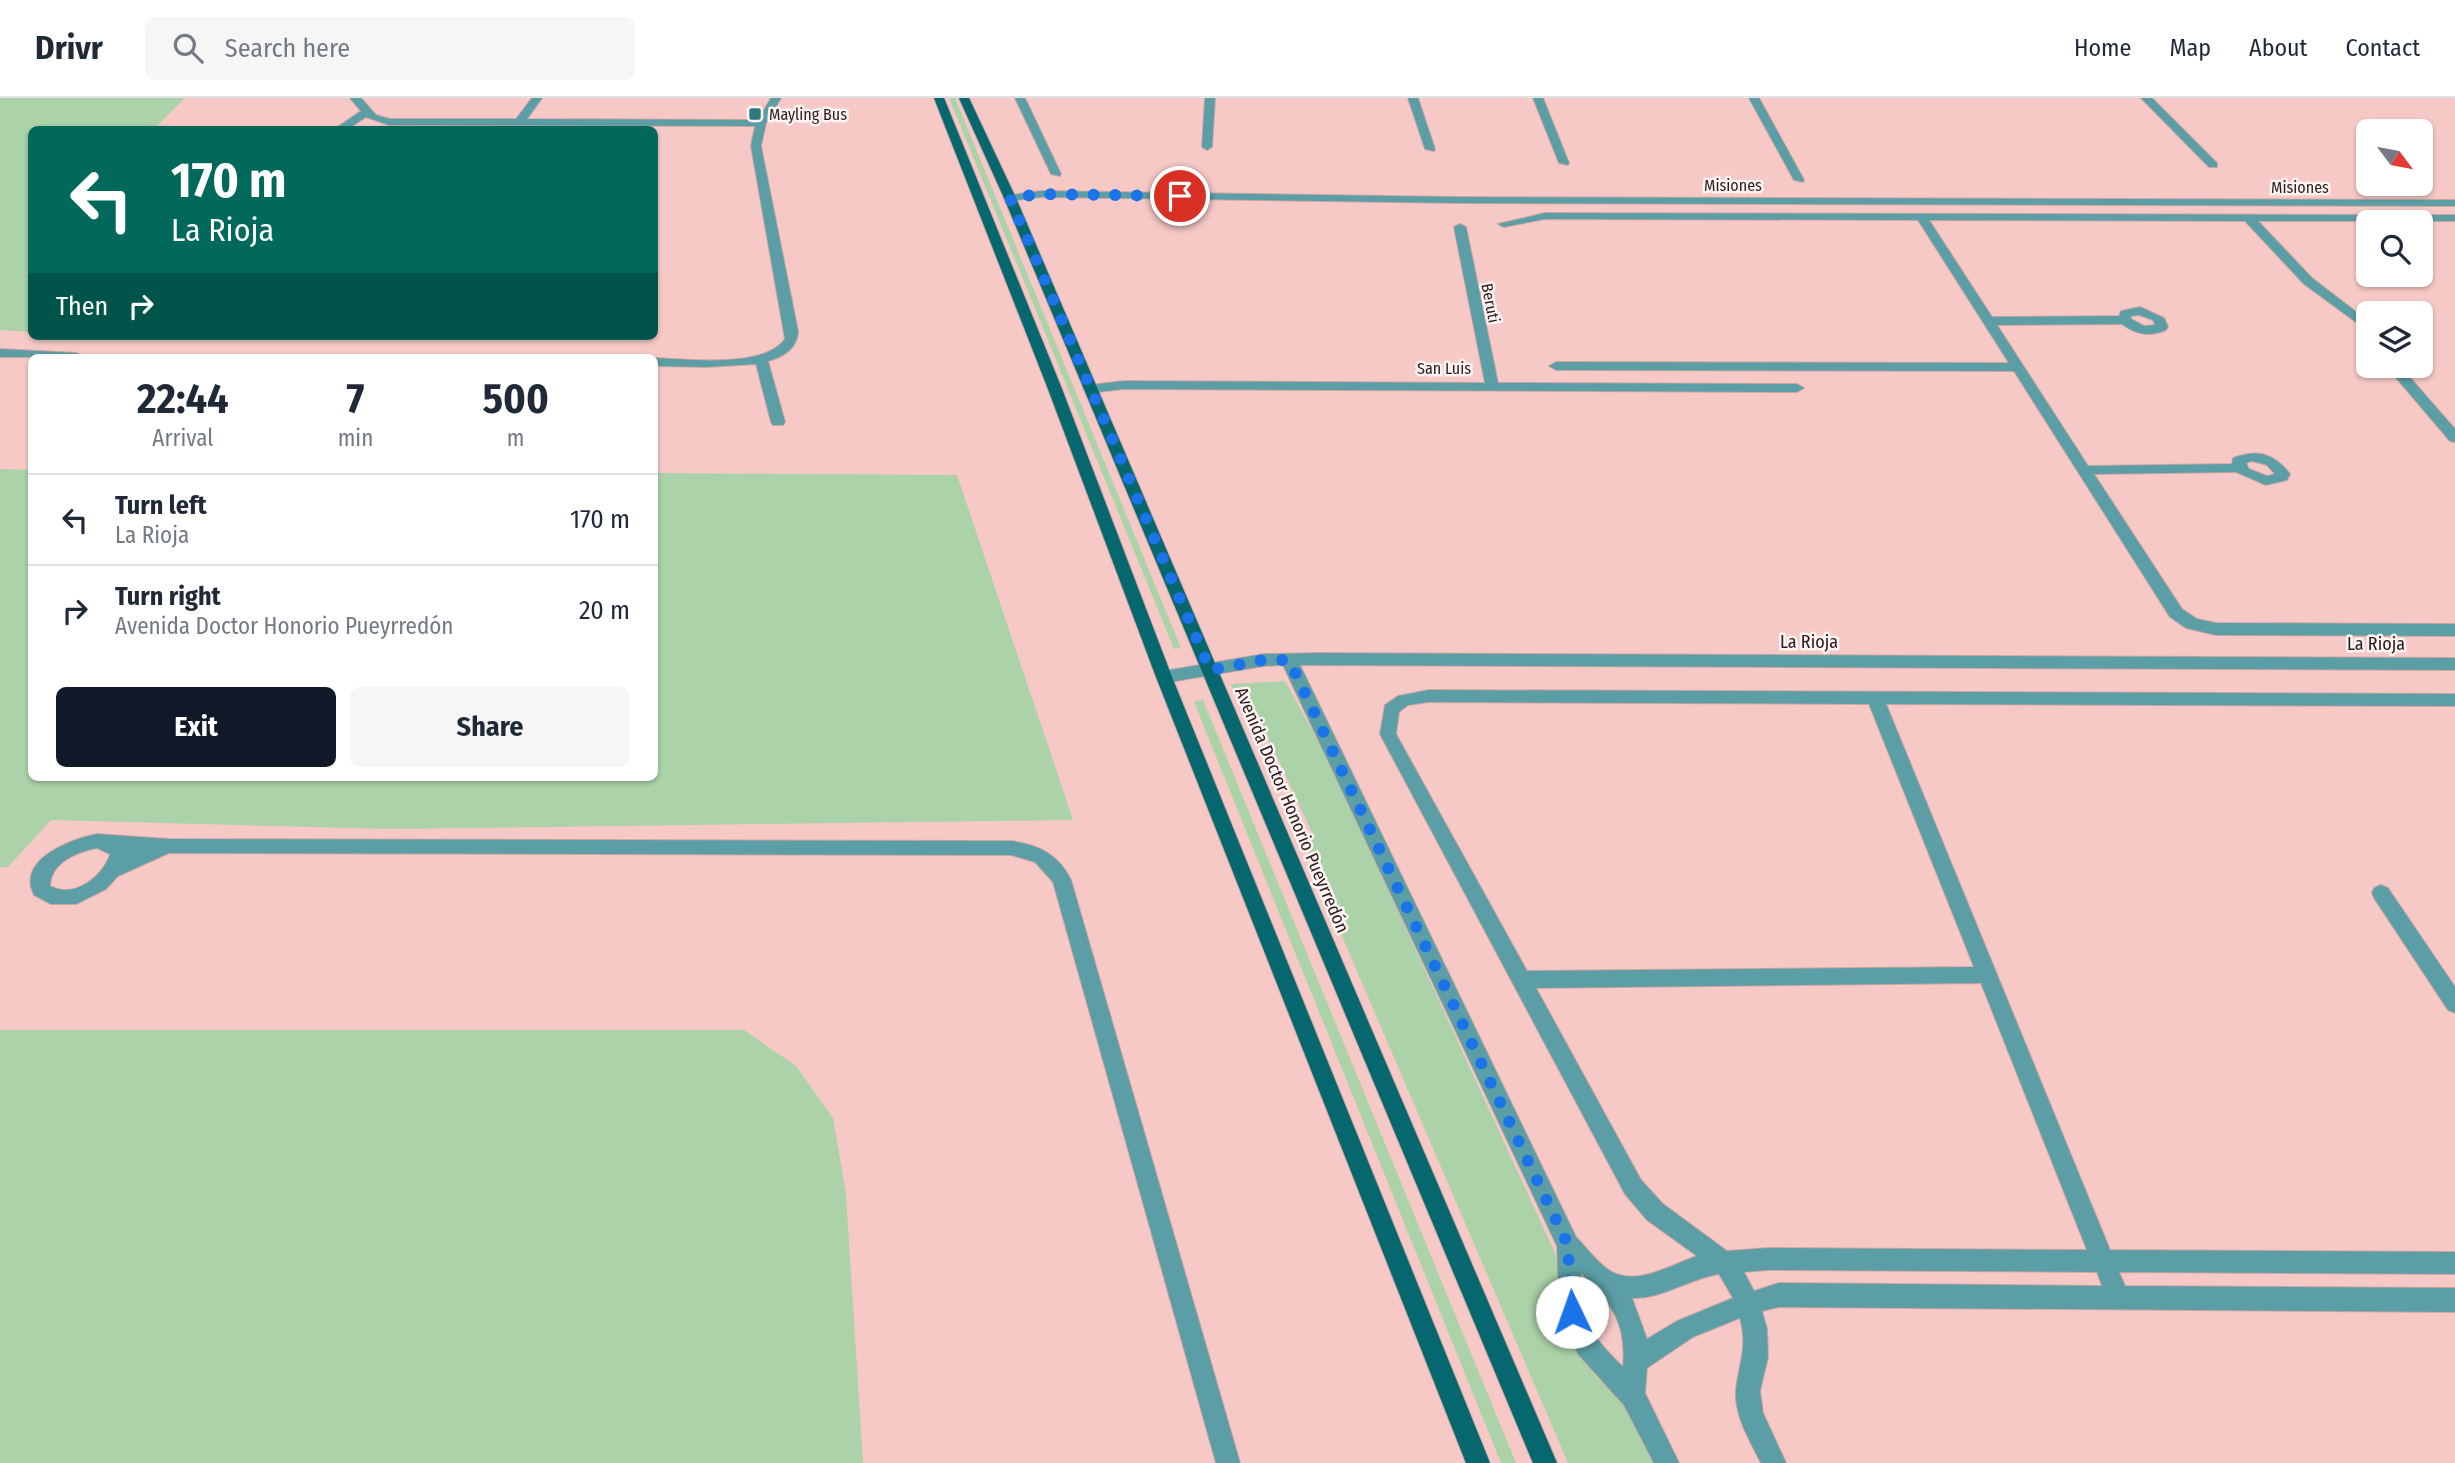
<!DOCTYPE html>
<html lang="en">
<head>
<meta charset="utf-8">
<style>
  :root { --surface:#fff; --page:#f6f6f7; --text:#1f2937; --muted:#747a83; --line:#e0e1e3; --accent:#111827 }
  body { margin:0; font-family:"Fira Sans Condensed",sans-serif; background:var(--page); color:var(--text); height:100vh; display:flex; flex-direction:column; font-size:26px; white-space:nowrap }
  * { box-sizing:border-box; margin:0 }
  p { font-size:23px; color:var(--muted) }
  .icon { flex:none; width:38px; height:38px; fill:none; stroke:currentColor; stroke-width:2; stroke-linecap:round; stroke-linejoin:round }
  .map { position:relative; flex:1; overflow:hidden }
  .drawer { position:absolute; left:28px; top:256px; width:630px; height:427px; display:flex; flex-direction:column; background:var(--surface); border-radius:10px; box-shadow:0 2px 5px #0004 }
  .drawer>* { flex:none }
  .banner { position:absolute; left:28px; top:28px; width:630px; height:214px; border-radius:10px; box-shadow:0 2px 5px #0004; background:#00695c; color:#fff; overflow:hidden }
  .needle { width:46px; rotate:122deg }
  .tools { position:absolute; left:2356px; top:21px; display:grid; gap:14px }
  .tools a { display:grid; place-items:center; width:77px; height:77px; border-radius:10px; background:var(--surface); box-shadow:0 2px 5px #0004; font-size:35px }
  .pin { position:absolute; display:grid; place-items:center; width:60px; height:60px; color:#fff; margin:-30px; border:4px solid #fff; border-radius:50%; box-shadow:0 2px 7px #0007 }
  .me { position:absolute; width:77px; margin:-38px; rotate:357deg; stroke-linejoin:round; filter:drop-shadow(0 0 5px #0008) }
  .turn { display:flex; align-items:center; gap:24px; height:147px; padding:0 28px; font-size:32px }
  .turn .icon { width:91px; height:91px; stroke-width:2.5 }
  .turn b { display:block; font-size:49px; line-height:60px }
  .then { display:flex; align-items:center; height:66px; padding:0 28px; background:#0003; gap:14px; font-size:26px }
  .eta { display:flex; justify-content:space-evenly; align-items:center; height:119px; text-align:center }
  .eta b { font-size:42px; font-weight:700; line-height:49px }
  .cta { display:flex; gap:14px; margin-top:auto; padding:14px 28px }
  .cta a { flex:1; height:80px; border-radius:10px; background:var(--accent); color:#fff; font-size:28px; font-weight:700; line-height:80px; text-align:center }
  .cta a+a { background:var(--page); color:var(--text) }
  ul { padding:0; list-style:none }
  li { display:flex; align-items:center; gap:21px; height:91px; padding:0 28px; border-top:2px solid var(--line) }
  li div { flex:1 }
  li b { display:block; font-size:26px }
  li em { font-style:normal }
  header { display:flex; align-items:center; gap:42px; box-sizing:border-box; height:98px; padding:0 35px; background:var(--surface); border-bottom:2px solid var(--line) }
  header strong { font-size:33px }
  nav { display:flex; gap:38px; margin-inline-start:auto; font-size:24px }
  .search { width:490px; height:63px; background:var(--page); display:flex; align-items:center; gap:18px; box-sizing:border-box; padding:0 24px; border-radius:10px; color:var(--muted); font-size:26px }
  .map>svg:first-child { display:block }
</style>
</head>
<body>
<header>
<strong>Drivr</strong>
<div class="search"><svg class="icon" aria-label="search" viewBox="0 0 24 24"><circle cx="10" cy="10" r="6"/><path d="M15 15l6 6"/></svg>Search here</div>
<nav><a>Home</a><a>Map</a><a>About</a><a>Contact</a></nav>
</header>
<div class="map">
<svg width="2455" height="1365" viewBox="0 0 2455 1365">
  <rect width="100%" height="100%" fill="#f6c9c6"/>
  <path fill="#abd2a9" d="M0,0H185L154,31L32,32L31,234L0,232Z
    M949,0H955L1181,550L1174,551Z
    M0,371L31,372L32,679H654L655,375L957,377L1073,722L389,731L51,722L8,769H0Z
    M1285,583L1328,661L1555,1155L1562,1209L1593,1275L1636,1318L1661,1365H1568L1308,759L1313,737L1268,639L1249,628L1231,586Z
    M1203,602L1516,1365H1501L1194,604Z
    M0,932H744L796,968L833,1020L846,1096L863,1365H0Z"/>
  <g fill="none" stroke-linecap="round" stroke-linejoin="round">
    <g stroke="#cda6a4" stroke-width="2">
      <path id="street" d="M350,0H361L376,17L390,21H516L532,0H542L527,21L758,22L771,0H781L766,25L761,48L798,233C798,250 783,259 768,263L785,324L783,327H773L771,324L756,266L707,269L654,268V260C687,261 764,271 785,241L751,48L755,28L389,27L366,19L346,32H333L361,13Z
        M1015,0H1025L1061,76L1060,78L1051,76Z
        M1205,0H1215L1212,49L1207,52L1202,49Z
        M1408,0H1418L1435,51L1434,53L1425,51Z
        M1533,0H1543L1569,65L1568,67L1559,65Z
        M1749,0H1759L1804,82L1803,84L1794,82Z
        M2141,0H2152L2217,65V69H2209Z
        M1041,93L1457,99L2455,102V108L1457,105L1041,99L1010,103L1004,100L1010,97Z
        M1545,115L2455,117V123H2258L2312,180L2368,223V233L2304,186L2245,123L1929,122L1992,219L2119,218L2121,213L2140,209L2164,220L2168,229L2166,232C2150,239 2136,237 2122,226L1997,227L2088,368L2232,366L2233,360C2257,351 2274,355 2290,376L2287,382L2266,387L2236,374L2094,376L2182,511L2197,521L2216,525L2455,526V538L2216,537L2186,530L2170,519L2014,273L1556,272L1549,268L1556,264L2009,265L1918,122L1545,121L1504,129L1498,126ZM2139,217L2153,222L2155,227L2144,228L2131,221V218ZM2252,363L2267,367L2275,376L2267,378L2249,371L2246,365Z
        M1460,126L1466,129L1498,285L1797,286L1804,290L1797,294L1124,291L1090,295L1083,291L1090,287L1124,283L1485,285L1454,129Z
        M0,251L77,255L83,259H0Z
        M2386,268H2400L2455,331V344L2450,343Z
        M1318,555L2455,560V572L1300,567L1576,1139C1586,1149 1599,1167 1612,1174C1638,1188 1673,1166 1697,1158L1647,1122L1625,1096L1380,636L1385,607L1398,598L1429,592L2455,596V608L1886,606L2110,1152L2455,1154V1176L2119,1174L2125,1188L2455,1190V1214L1779,1209L1762,1213L1767,1231L1768,1259L1760,1293L1763,1315L1786,1365H1761C1750,1343 1734,1317 1736,1292C1739,1264 1748,1250 1740,1220L1693,1239L1647,1270L1645,1295L1679,1365H1654L1624,1307L1578,1256L1567,1235L1559,1208L1557,1148L1283,567L1264,568L1164,585L1156,579L1164,573L1264,556ZM1429,604L1869,606L1974,869L1527,873L1396,636L1399,614L1408,607ZM1981,885L2087,1152L1768,1150L1727,1153L1663,1106L1641,1082L1536,890ZM1768,1172L2097,1174L2102,1188L1779,1185L1754,1193L1744,1174ZM1581,1175C1611,1205 1627,1224 1623,1269C1589,1235 1581,1224 1581,1175ZM1719,1176L1733,1200L1677,1223L1647,1241L1632,1200C1662,1201 1689,1181 1719,1176Z
        M97,736L169,741L1011,743C1039,747 1058,756 1071,782L1240,1365H1216L1053,784L1035,764L1011,757L169,755L118,778L106,791L76,806H51L34,797C16,761 72,741 97,736ZM97,750L110,756C103,779 74,801 50,788C51,764 77,754 97,750Z
        M2381,787L2388,790L2455,889V915L2448,912L2374,800L2372,795L2374,790Z"/>
    </g>
    <g stroke="#cda6a4" stroke-width="2">
      <path id="primary" d="M934,0H944L1062,291L1172,579L1490,1365H1466L1156,579L1048,291Z
        M959,0H969L1016,100L1557,1365H1533L1004,100Z"/>
    </g>
    <use href="#street" fill="#5b9ea5" fill-rule="evenodd"/>
    <use href="#primary" fill="#07676e" fill-rule="evenodd"/>
  </g>
  <g fill="none" stroke-linecap="round" stroke-linejoin="round">
    <path stroke="#1a73e8" stroke-width="12" stroke-dasharray="0 21.6" d="M1180,98L1041,96L1010,100L1210,572L1264,562H1289L1568,1147C1570,1170 1566,1193 1572,1214"/>
  </g>
  <rect fill="#30797f" stroke="#fdf4f3" stroke-width="2.5" x="748" y="9" width="14" height="14" rx="3.5"/>
  <g text-anchor="middle" stroke-width="5" stroke-linejoin="round" paint-order="stroke">
    <g font-size="16" fill="#2b1b1a" stroke="#fdf4f3" text-anchor="start">
      <text x="769" y="22">Mayling Bus</text>
    </g>
    <g font-size="16" fill="#2b1b1a" stroke="#fdf4f3">
      <text x="1733" y="93">Misiones</text>
      <text x="2300" y="95">Misiones</text>
      <text transform="translate(1491 205) rotate(79)" y="6">Beruti</text>
      <text x="1444" y="276">San Luis</text>
    </g>
    <g font-size="18" fill="#2b1b1a" stroke="#fdf4f3">
      <text x="1809" y="550">La Rioja</text>
      <text x="2376" y="552">La Rioja</text>
      <text transform="translate(1292 712) rotate(67)" y="6">Avenida Doctor Honorio Pueyrredón</text>
    </g>
  </g>
</svg>
<div class="tools">
<a><svg class="needle" viewBox="-14 -14 28 28"><path d="M0-13l5 13h-10z" fill="#e53935"/><path d="M0 13l5-13h-10z" fill="#747a83"/></svg></a>
<a><svg class="icon" aria-label="search" viewBox="0 0 24 24"><circle cx="10" cy="10" r="6"/><path d="M15 15l6 6"/></svg></a>
<a><svg class="icon" aria-label="layers" viewBox="0 0 24 24"><path d="M12 4l9 5-9 5-9-5zM3 14l9 5 9-5"/></svg></a>
</div>
<div class="pin" style="left:1180px;top:98px;background:#d93025"><svg class="icon" aria-label="arrive" viewBox="0 0 24 24"><path d="M6 21V4h12l-3 4 3 4H6"/></svg></div>
<svg class="me" style="left:1572px;top:1214px" viewBox="-20 -20 40 40"><circle r="19" fill="#fff"/><path d="M0-13L10 11 0 6-10 11z" fill="#1a73e8"/></svg>
<div class="banner">
<div class="turn"><svg class="icon" aria-label="left" viewBox="0 0 24 24"><path d="M17 20v-9H6M10 6l-5 5 5 5"/></svg><div><b>170 m</b>La Rioja</div></div>
<div class="then">Then<svg class="icon" aria-label="right" viewBox="0 0 24 24"><path d="M7 20v-9h11M14 6l5 5-5 5"/></svg></div>
</div>
<section class="drawer">
<div class="eta">
<div><b>22:44</b><p>Arrival</p></div>
<div><b>7</b><p>min</p></div>
<div><b>500</b><p>m</p></div>
</div>
<ul>
<li><svg class="icon" aria-label="left" viewBox="0 0 24 24"><path d="M17 20v-9H6M10 6l-5 5 5 5"/></svg><div><b>Turn left</b><p>La Rioja</p></div><em>170 m</em></li>
<li><svg class="icon" aria-label="right" viewBox="0 0 24 24"><path d="M7 20v-9h11M14 6l5 5-5 5"/></svg><div><b>Turn right</b><p>Avenida Doctor Honorio Pueyrredón</p></div><em>20 m</em></li>
</ul>
<div class="cta"><a>Exit</a><a>Share</a></div>
</section>
</div>
</body>
</html>
